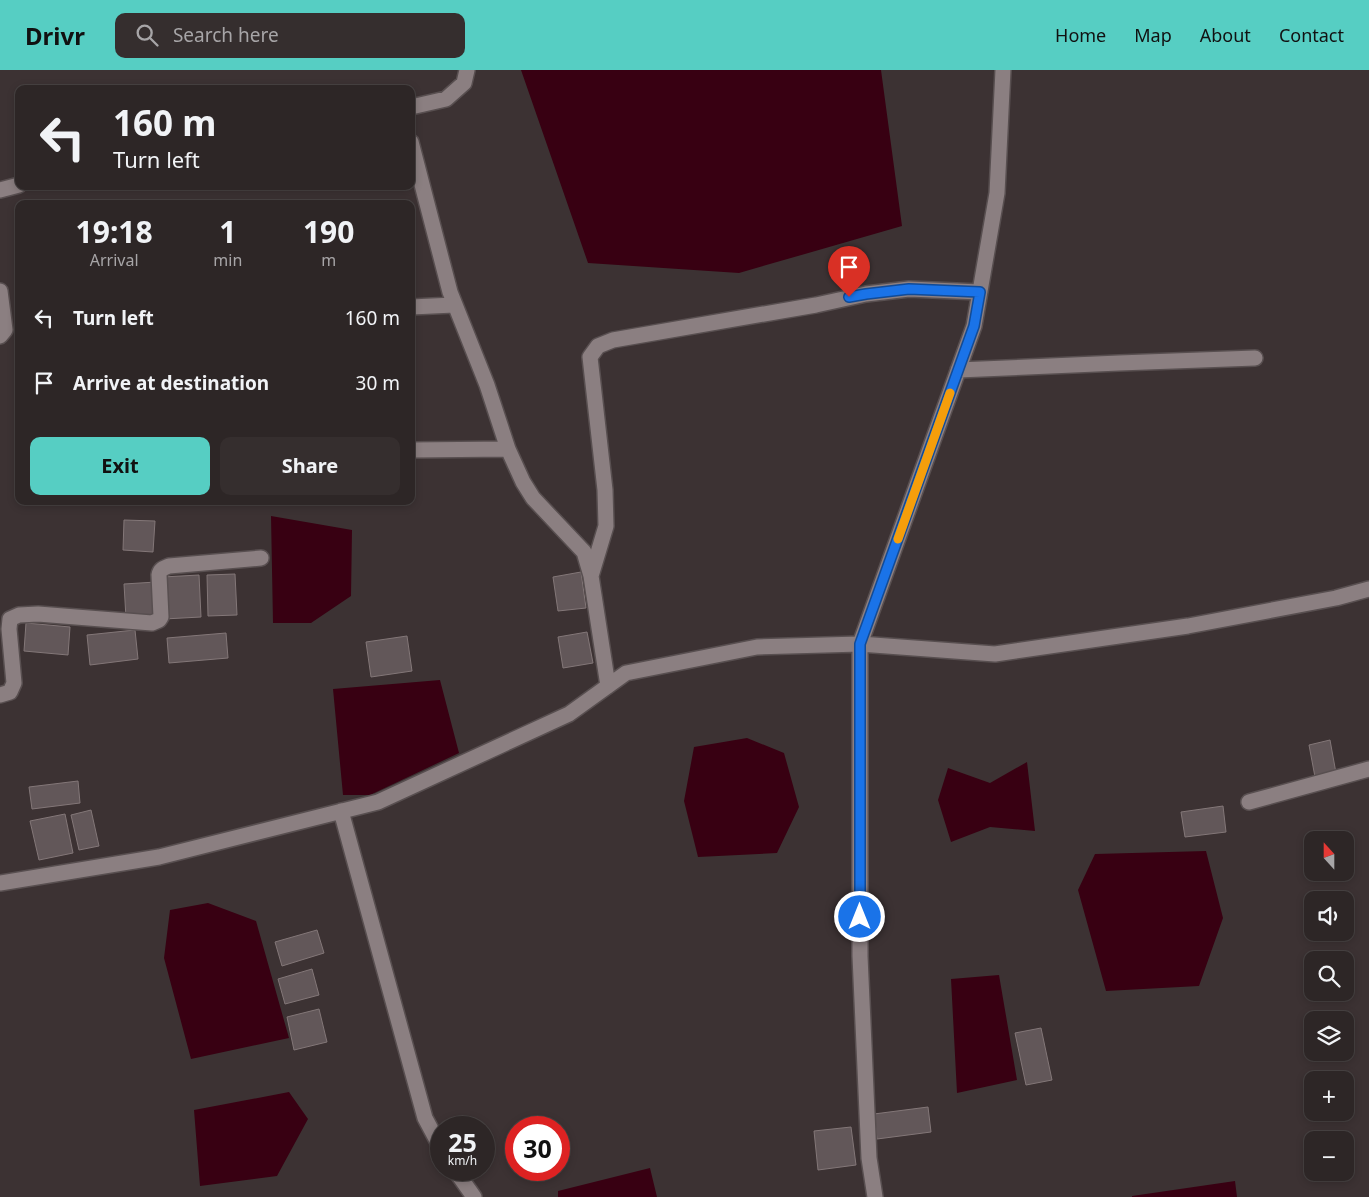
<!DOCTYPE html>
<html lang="en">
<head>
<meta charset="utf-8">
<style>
  :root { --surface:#2d2626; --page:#352e2e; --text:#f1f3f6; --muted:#a7a5a7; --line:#484343; --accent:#56cec3 }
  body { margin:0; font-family:"Noto Sans",sans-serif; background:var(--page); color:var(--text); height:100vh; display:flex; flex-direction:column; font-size:19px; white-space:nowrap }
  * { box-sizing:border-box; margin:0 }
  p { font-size:16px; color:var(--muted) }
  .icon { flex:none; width:28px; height:28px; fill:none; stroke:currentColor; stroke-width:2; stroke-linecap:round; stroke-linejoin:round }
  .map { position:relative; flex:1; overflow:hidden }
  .panel { position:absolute; left:15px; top:130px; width:400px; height:305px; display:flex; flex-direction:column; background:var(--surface); border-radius:10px; box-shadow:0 2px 8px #0003,0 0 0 1px var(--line) }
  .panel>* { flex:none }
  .banner { position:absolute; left:15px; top:15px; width:400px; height:105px; border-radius:10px; box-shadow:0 2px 8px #0003,0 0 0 1px var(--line); background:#2d2626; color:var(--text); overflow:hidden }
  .needle { width:32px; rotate:339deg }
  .controls { position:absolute; left:1304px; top:761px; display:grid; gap:10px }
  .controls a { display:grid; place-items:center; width:50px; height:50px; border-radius:10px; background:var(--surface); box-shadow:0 2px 8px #0003,0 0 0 1px var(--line); font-size:25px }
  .speed { position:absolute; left:430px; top:1046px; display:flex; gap:10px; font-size:25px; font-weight:700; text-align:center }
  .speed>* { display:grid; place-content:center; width:65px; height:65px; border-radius:50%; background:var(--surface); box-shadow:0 2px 8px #0003,0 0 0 1px var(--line); line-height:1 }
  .speed small { font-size:12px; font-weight:400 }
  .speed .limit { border:8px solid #d22; background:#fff; color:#111 }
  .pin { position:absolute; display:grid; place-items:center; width:42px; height:42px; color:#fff; margin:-51px -21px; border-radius:50% 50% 50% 0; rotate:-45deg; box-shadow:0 0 5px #0007 }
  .pin .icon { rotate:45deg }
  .me { position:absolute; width:55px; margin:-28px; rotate:0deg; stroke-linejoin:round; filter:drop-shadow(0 0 4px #0008) }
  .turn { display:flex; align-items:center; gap:18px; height:105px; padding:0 15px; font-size:22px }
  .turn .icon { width:65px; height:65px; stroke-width:2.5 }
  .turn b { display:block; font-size:35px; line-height:42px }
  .eta { display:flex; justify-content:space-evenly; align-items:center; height:85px; text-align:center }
  .eta b { font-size:30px; font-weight:700; line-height:35px }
  .primary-button { display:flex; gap:10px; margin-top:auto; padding:10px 15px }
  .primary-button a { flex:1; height:58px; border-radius:10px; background:var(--accent); color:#111; font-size:20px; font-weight:700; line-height:58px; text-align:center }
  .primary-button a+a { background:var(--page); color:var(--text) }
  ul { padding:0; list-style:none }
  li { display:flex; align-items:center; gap:15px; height:65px; padding:0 15px }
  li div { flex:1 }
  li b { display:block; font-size:19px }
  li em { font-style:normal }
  header { display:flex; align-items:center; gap:30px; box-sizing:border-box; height:70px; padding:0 25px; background:var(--accent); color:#111 }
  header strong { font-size:24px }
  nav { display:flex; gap:28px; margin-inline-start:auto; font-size:18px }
  .search { width:350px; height:45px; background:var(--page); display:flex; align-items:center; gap:12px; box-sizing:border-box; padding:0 18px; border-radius:10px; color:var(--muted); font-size:19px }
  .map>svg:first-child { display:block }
</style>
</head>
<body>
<header>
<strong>Drivr</strong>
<div class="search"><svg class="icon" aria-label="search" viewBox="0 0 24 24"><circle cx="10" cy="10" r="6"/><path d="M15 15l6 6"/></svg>Search here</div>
<nav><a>Home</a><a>Map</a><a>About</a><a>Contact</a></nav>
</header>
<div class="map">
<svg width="1369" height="1127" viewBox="0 0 1369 1127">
  <rect width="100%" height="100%" fill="#3c3233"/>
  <path fill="#380012" d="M521,0H881L902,156L739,203L588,193Z
    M271,446L352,460L351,526L311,553H273Z
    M440,610L459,683L370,725H343L333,619Z
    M747,668L784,683L799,737L777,783L698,787L684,731L694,677Z
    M1027,692L1035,761L990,757L951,772L938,730L948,698L990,713Z
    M1206,781L1223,848L1199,916L1106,921L1078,820L1095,784Z
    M208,833L256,851L289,968L191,989L164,888L170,840Z
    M999,905L1017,1010L957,1023L951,909Z
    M289,1022L308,1049L277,1106L200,1116L194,1040Z
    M650,1098L657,1127H558V1121Z
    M1235,1111L1237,1127H1132V1126Z"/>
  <path fill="#625759" stroke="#837778" d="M124,450L155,451L153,482L123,480Z
    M581,502L586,538L558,541L553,507Z
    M235,504L237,545L208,546L207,505Z
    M199,505L201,547L164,549L163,507Z
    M156,512L158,547L126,548L124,514Z
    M26,553L70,557L68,585L24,581Z
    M135,560L138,589L90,595L87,565Z
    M587,562L593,593L563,598L558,567Z
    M226,563L228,588L169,593L167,568Z
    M407,566L412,601L371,607L366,572Z
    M1330,670L1336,703L1315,707L1309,675Z
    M78,711L80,733L32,739L29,717Z
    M1223,736L1226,762L1185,767L1181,742Z
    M91,740L99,776L79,780L71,745Z
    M65,744L73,783L39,790L30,751Z
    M317,860L324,883L282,896L275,872Z
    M312,899L319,925L285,934L278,909Z
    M319,939L327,972L294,980L287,947Z
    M1041,958L1052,1010L1026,1015L1015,963Z
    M928,1037L931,1062L877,1069L874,1044Z
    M851,1057L856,1095L818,1100L814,1061Z"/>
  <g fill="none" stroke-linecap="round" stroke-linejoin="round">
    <g stroke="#584f50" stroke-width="18">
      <path id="street" d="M411,37L446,29L464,13L467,0
        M411,72L450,222L487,315L508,379L523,412L533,428L584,482L591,506L608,616
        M0,120L19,115
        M0,221L5,260L0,266
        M411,237L454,235
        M958,300L1119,293L1255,288
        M411,380L508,379
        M591,506L606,456L605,420L590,287L598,276L613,270L816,235L866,224L909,219L980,222
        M0,625L10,622L14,613L9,559L10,549L19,545L38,544L152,553L159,550L161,547L159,505C160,499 164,498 169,496L261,488
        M1249,732L1369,699
        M341,741L425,1048L441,1078
        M0,813L159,787L378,732L569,644L626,603L757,577L860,574L995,584L1188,556L1336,528L1369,519
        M455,1100L474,1127
        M875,1127L869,1088L860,886V574L974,256L997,123L1003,0"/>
    </g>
    <use href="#street" stroke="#8b7f81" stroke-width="15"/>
  </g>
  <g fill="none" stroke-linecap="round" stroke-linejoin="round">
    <g stroke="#114b97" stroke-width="12">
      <path id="route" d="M849,227L866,224L909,219L980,222L974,256L860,574V847"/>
    </g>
    <use href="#route" stroke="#1a73e8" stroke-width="9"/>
    <path stroke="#f59e0b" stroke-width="9" d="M898,469L950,323"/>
  </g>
</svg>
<div class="controls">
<a><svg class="needle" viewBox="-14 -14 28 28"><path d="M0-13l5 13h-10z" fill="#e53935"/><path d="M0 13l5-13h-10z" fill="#a7a5a7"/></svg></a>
<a><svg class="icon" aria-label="sound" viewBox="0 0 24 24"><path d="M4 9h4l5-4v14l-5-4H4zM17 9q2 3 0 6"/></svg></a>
<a><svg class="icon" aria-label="search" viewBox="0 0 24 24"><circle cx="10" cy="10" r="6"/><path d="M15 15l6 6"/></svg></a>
<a><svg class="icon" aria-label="layers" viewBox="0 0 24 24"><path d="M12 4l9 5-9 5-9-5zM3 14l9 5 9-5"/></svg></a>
<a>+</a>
<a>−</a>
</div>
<div class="speed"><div>25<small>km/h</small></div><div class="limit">30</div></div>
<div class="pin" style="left:849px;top:227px;background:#d93025"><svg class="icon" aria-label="arrive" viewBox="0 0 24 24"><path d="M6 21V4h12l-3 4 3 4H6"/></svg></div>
<svg class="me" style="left:860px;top:847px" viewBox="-20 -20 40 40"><circle r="17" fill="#1a73e8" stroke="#fff" stroke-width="3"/><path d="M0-11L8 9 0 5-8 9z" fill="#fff"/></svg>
<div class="banner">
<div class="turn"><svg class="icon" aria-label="left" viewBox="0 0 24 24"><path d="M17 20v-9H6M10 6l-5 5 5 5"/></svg><div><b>160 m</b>Turn left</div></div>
</div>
<section class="panel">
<div class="eta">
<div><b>19:18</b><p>Arrival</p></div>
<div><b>1</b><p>min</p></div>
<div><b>190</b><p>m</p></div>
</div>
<ul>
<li><svg class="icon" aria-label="left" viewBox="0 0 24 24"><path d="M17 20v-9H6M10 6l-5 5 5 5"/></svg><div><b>Turn left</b></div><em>160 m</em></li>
<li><svg class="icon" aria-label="arrive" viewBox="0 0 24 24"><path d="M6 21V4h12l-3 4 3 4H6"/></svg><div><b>Arrive at destination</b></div><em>30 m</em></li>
</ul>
<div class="primary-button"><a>Exit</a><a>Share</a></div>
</section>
</div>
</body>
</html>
